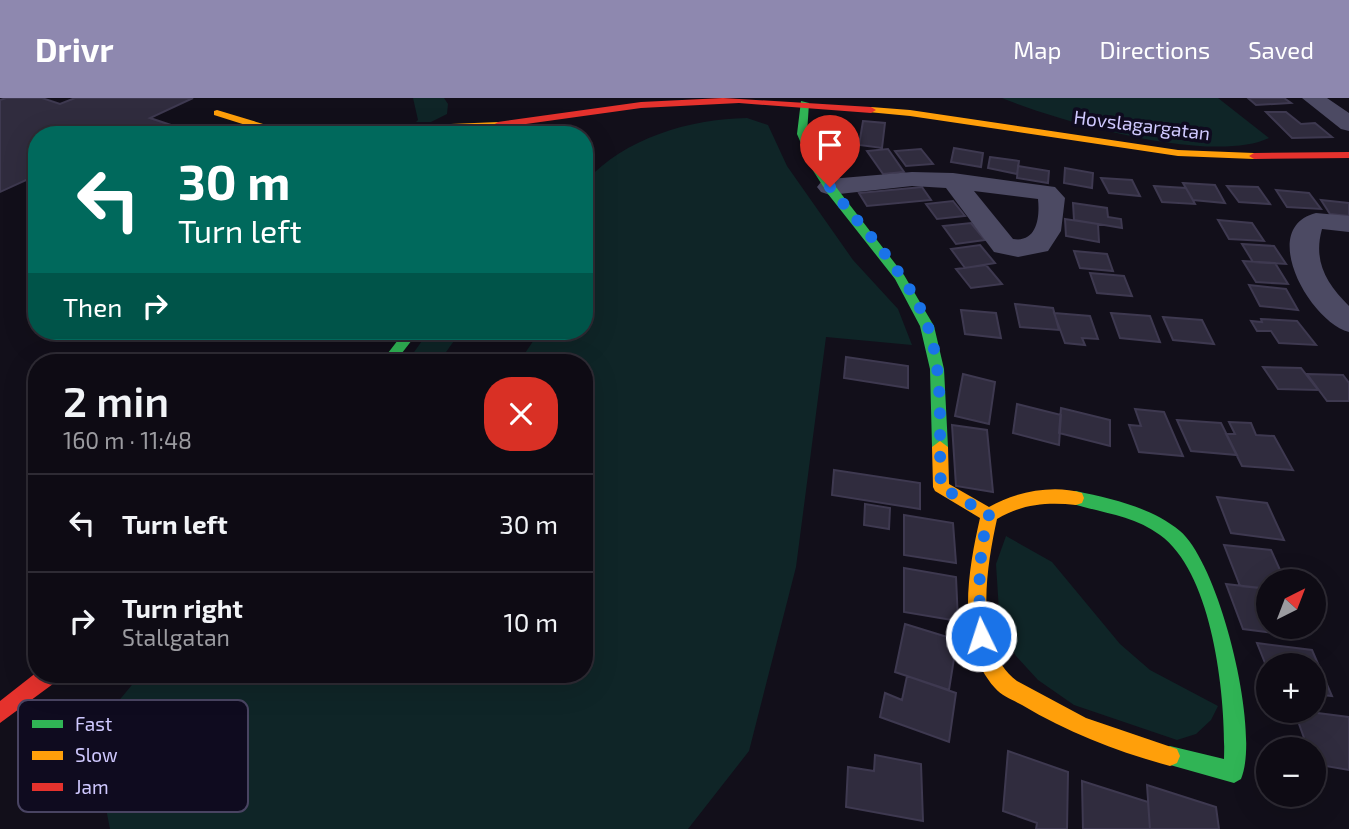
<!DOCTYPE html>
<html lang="en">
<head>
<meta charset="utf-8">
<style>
  :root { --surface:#0e0b14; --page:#17141d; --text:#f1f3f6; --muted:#9b9ba0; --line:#2e2b34; --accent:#8e88af }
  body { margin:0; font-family:"Exo 2",sans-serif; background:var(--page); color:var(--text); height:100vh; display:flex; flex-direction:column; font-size:26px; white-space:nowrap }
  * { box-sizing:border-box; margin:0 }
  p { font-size:23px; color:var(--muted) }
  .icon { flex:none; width:38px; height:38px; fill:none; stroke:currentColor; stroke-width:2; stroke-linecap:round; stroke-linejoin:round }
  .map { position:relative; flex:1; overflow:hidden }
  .drawer { position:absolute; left:28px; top:256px; width:565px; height:329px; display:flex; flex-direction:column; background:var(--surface); border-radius:28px; box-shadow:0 7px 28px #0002,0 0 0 2px var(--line) }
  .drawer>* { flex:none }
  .guide { position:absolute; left:28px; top:28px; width:565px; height:214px; border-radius:28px; box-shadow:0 7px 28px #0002,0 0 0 2px var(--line); background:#00695c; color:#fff; overflow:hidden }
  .needle { width:46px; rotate:42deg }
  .fabs { position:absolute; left:1256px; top:471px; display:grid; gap:14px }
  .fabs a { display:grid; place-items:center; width:70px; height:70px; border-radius:50%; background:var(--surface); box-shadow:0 7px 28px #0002,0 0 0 2px var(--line); font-size:35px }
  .pin { position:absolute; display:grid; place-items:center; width:60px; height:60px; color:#fff; margin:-72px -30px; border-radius:50% 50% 50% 0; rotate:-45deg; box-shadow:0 0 7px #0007 }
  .pin .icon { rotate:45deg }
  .me { position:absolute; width:77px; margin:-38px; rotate:356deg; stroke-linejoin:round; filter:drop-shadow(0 0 5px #0008) }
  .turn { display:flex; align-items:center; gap:24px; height:147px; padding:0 35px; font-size:32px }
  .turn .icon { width:91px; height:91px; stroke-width:2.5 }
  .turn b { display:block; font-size:49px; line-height:60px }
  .then { display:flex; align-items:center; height:66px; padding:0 35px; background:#0003; gap:14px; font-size:26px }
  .round { display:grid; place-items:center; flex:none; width:74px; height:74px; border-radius:28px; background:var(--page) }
  .headline { display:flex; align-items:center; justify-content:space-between; height:119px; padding:0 35px }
  h1 { font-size:42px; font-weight:600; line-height:52px }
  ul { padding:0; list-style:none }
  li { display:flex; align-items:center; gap:21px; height:98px; padding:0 35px; border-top:2px solid var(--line) }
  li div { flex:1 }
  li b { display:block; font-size:26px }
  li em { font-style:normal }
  header { display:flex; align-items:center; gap:42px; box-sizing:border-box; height:98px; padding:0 35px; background:var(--accent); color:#fff }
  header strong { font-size:33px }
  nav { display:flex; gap:38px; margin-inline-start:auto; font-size:24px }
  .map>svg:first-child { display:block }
</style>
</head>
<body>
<header>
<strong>Drivr</strong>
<nav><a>Map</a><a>Directions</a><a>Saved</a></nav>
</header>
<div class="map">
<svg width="1349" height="731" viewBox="0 0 1349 731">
  <rect width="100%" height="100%" fill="#120f1a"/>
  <path fill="#0f2527" d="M413,0H444L448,6L447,16L431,24H416L418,22Z
    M1002,0H1218L1269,40C1212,67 1061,24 1002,0Z
    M747,20L768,27L787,68L853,162L898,211L912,247L826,239L796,469L749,653L688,731H110L102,690V623L141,576H584V264H519L540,233H584L585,84C625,40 689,21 747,20Z
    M429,233H461L439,264H407Z
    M1006,438L1052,464L1120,546L1150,572L1218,608L1211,622L1196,636L1177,642L1074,607L1038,582L1016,558L1000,529L996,466Z"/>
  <path fill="#302c3e" stroke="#3e3950" stroke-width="2" d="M6,0H42L60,6L75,0H193L150,20L201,37H37V77L0,94V2Z
    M1248,0H1284L1291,5L1256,7Z
    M1266,14H1286L1301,26L1315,25L1332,39L1292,40Z
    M863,23L885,25L882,50L859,47Z
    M954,50L983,55L981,69L951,64Z
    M888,51L904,74L883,76L867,53Z
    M921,51L933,66L906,68L895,53Z
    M990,59L1019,63L1017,76L988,70Z
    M1018,68L1049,73L1048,85L1017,80Z
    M1065,70L1093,75L1092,90L1064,85Z
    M1101,80L1132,82L1140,98L1109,95Z
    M1183,85L1215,87L1225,105L1193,102Z
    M1154,88L1186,90L1195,106L1162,104Z
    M1227,88L1258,89L1270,106L1239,104Z
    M922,89L931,102L867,108L859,95Z
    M1276,92L1309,95L1321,111L1287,109Z
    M1321,102L1349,105V118L1330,116Z
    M953,103L965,118L937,121L926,106Z
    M1073,105L1107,110L1108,119L1121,121L1122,130L1074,122Z
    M1065,121L1098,126L1099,144L1066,138Z
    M1218,122L1252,125L1264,143L1229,141Z
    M971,125L985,142L956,146L943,128Z
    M1242,146L1274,148L1286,166L1253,164Z
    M980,147L995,165L965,170L951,151Z
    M1074,153L1107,156L1113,173L1080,170Z
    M1243,163L1275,165L1288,186L1256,184Z
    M986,167L1002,186L971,190L956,171Z
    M1090,175L1124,178L1132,198L1097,195Z
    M1249,187L1286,191L1298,212L1260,208Z
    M1015,206L1053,210L1059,232L1020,229Z
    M961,212L996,215L1001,240L965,236Z
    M1054,215L1090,218L1098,241L1082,240L1085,247L1065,245Z
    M1111,215L1150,218L1160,244L1120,240Z
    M1163,219L1202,222L1214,246L1173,242Z
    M1261,221L1297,223L1316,247L1279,245L1271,233H1257L1251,223L1262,224Z
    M846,259L908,268V290L844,280Z
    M1263,269L1301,270L1318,292L1278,291Z
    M963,276L995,284L989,326L955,318Z
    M1307,276L1343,277L1349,285V303H1327Z
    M1017,306L1061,317L1059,347L1013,335Z
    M1061,310L1110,322V348L1059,335Z
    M1135,311L1164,314L1183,358L1139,354L1129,327L1141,328Z
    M1177,322L1221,325L1237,357L1191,353Z
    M1229,324L1251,325L1256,337L1274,338L1293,372L1242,368L1226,336H1235Z
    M952,327L987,332L993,394L956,388Z
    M834,372L920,385V411L832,397Z
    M1217,399L1267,405L1284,442L1231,435Z
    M865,406L890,410L889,431L864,427Z
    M904,417L953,425L956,465L904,457Z
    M1224,447L1271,452L1285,483H1269V491L1240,488Z
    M904,470L956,479L958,523L904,514Z
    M1226,486L1269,491V528H1294L1298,538L1243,531Z
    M905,526L957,542L949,592L895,574Z
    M1257,545L1312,552L1332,598L1314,596V567H1269V575Z
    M907,578L956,595L949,644L880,619L885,595L902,602Z
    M1294,612L1349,619V672L1314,666V651H1308Z
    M1008,653L1068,674L1067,731H1036L1037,725L1003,713Z
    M875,657L921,666L923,723L846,709L848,669L874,673Z
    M1082,683L1148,704L1150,731H1083Z
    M1147,687L1216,709L1219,731H1150Z"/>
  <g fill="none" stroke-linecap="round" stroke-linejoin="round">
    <path fill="#4c4a63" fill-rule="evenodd" d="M1302,0H1327L1349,15V33L1341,31Z
      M912,74L953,75L1055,89L1065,100L1061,133L1048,153L1018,159L994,154L946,90L912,88L830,97L821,94L817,89L821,84L830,81ZM974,93L1038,101C1040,119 1037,145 1013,141Z
      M1316,115L1349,118V134L1322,131C1313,163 1326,185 1349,208V234C1310,224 1257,130 1316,115Z"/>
    <path fill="#30b455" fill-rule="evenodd" d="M801,3L809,5L807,36L822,71L904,177L934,228L944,271L948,349L945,353L940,355L932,349L930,271L920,228L895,181L828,96L812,71L797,36Z
      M405,233H419L395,264H381Z
      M1076,393C1112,401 1151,409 1180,433C1220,467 1261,634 1241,681L1234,685L1163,665L1160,658L1163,651L1170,648L1224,661C1226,599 1213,475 1160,437C1133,417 1101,415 1070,405L1068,400L1070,395Z"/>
    <path fill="#ff9f0a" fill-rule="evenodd" d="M871,9L910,12L1178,52L1254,55L1259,58L1254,61L1178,58L910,18L868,14L866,12Z
      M217,12L286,33L498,24L503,27L473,33L277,37L214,17V13Z
      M940,343L948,349L949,386L989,409C1015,394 1053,386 1082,395L1084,400L1082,405L1076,407C1047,404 1022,406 997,421C987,467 972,550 1017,583L1086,620L1177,651L1180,658L1177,665L1170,668C1118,654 1069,635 1022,607C1013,602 1002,598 995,590C955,545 968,473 980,420L935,393L933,389L932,349Z"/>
    <path fill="#e5322d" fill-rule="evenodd" d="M723,0L871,9L876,12L871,15L739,5L641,10L498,30L493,27L498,24L641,4Z
      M1349,54V60L1254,61L1249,58L1254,55Z
      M37,574L60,576L57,583L0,625V603Z"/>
  </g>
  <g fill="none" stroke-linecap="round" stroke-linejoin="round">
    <path stroke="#1a73e8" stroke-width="12" stroke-dasharray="0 21.6" d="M830,89C864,133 909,176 928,229C945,279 938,337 941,389L989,417C977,458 979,497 981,538"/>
  </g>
  <g text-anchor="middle" stroke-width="7" stroke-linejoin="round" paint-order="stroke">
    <g font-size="19" fill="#d0c9ff" stroke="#0f0b1f">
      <text transform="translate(1142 27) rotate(7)" y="7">Hovslagargatan</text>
    </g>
  </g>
  <rect x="18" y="602" width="230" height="112" rx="10" fill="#0f0b1f" stroke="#494462" stroke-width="2"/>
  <rect x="32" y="622" width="31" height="8" fill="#30b455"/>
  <rect x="32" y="653" width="31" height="9" fill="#ff9f0a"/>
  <rect x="32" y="685" width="31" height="8" fill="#e5322d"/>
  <g font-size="19" fill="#d0c9ff">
    <text x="75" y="633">Fast</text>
    <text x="75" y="664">Slow</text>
    <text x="75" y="696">Jam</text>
  </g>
</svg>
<div class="fabs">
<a><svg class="needle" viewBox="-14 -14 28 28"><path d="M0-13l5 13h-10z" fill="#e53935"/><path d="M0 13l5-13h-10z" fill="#9b9ba0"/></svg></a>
<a>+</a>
<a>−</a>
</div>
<div class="pin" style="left:830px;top:89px;background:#d93025"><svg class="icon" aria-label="arrive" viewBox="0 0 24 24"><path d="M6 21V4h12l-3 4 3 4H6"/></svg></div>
<svg class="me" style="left:981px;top:538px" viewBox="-20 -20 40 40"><circle r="17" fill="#1a73e8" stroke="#fff" stroke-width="3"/><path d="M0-11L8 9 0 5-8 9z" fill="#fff"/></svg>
<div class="guide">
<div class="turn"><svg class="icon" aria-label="left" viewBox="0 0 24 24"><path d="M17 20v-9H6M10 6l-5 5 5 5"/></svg><div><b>30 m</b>Turn left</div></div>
<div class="then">Then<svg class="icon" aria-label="right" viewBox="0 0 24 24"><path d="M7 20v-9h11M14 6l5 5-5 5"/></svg></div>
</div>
<section class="drawer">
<div class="headline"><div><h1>2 min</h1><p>160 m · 11:48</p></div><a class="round" style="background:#d93025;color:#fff"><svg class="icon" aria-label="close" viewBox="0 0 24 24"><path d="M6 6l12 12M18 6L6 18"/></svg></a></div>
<ul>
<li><svg class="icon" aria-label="left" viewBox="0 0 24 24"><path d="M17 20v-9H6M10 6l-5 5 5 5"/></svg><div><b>Turn left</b></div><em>30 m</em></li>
<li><svg class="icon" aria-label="right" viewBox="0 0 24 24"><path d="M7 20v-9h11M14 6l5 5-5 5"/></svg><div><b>Turn right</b><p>Stallgatan</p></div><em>10 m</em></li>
</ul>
</section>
</div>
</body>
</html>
